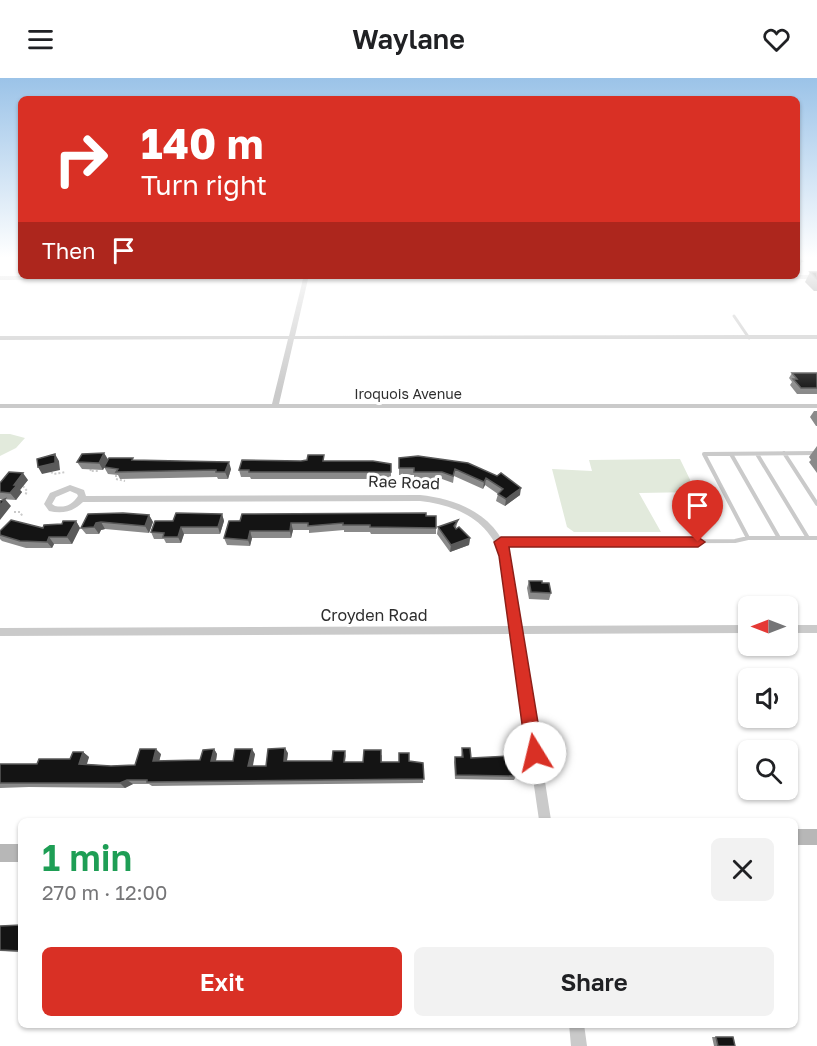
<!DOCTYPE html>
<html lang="en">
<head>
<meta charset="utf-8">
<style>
  :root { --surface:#fff; --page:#f2f2f2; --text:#202124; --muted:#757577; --accent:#d93025 }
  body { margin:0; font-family:"Golos Text",sans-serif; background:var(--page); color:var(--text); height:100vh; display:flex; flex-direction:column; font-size:22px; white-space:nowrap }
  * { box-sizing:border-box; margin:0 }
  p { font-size:20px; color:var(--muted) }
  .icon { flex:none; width:33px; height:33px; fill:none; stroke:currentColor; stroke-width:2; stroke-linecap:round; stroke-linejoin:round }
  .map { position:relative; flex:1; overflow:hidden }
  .panel { position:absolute; left:18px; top:740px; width:780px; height:210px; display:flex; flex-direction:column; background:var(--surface); border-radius:9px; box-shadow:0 2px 4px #0004 }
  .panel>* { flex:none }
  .banner { position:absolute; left:18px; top:18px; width:782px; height:183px; border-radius:9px; box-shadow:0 2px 4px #0004; background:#d93025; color:#fff; overflow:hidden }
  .needle { width:39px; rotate:270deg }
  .controls { position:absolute; left:738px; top:518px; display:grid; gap:12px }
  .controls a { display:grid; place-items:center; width:60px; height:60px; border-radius:9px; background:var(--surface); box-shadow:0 2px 4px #0004; font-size:30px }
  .pin { position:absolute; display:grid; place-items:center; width:51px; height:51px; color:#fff; margin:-62px -26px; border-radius:50% 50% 50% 0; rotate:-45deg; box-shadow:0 0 6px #0007 }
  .pin .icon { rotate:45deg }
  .me { position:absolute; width:66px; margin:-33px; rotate:351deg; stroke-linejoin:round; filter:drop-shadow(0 0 4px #0008) }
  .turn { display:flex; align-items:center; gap:21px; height:126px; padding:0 24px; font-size:27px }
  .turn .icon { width:78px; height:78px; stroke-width:2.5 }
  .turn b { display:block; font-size:42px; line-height:51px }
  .then { display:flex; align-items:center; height:57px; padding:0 24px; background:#0003; gap:12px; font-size:22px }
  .round { display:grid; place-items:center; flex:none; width:63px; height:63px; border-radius:9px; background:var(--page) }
  .head { display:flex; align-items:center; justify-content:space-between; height:102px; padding:0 24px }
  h1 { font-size:36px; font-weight:600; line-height:45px; color:#1e9e55 }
  .primary-button { display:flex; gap:12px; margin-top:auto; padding:12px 24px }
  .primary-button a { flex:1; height:69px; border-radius:9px; background:var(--accent); color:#fff; font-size:24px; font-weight:600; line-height:69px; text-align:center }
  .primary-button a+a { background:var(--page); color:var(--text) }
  header { display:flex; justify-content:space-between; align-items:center; height:78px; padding:0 24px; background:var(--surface); font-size:27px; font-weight:600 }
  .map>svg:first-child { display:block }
</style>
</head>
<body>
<header><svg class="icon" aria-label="menu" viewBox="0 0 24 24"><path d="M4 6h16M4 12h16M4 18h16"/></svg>Waylane<svg class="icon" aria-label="heart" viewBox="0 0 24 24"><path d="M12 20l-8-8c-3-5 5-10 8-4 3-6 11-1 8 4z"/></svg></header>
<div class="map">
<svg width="817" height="968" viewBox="0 0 817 968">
  <rect width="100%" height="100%" fill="#fff"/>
  <path fill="#e2eadc" d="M0,356H10L25,360L16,370L0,378Z
    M680,381L696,414L639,415L661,454H574L567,449L552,391L592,393L589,382Z"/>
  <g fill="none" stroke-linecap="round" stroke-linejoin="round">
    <path stroke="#cacaca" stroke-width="2" stroke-dasharray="2 2" stroke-linecap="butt" d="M91,391L90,393H98
      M51,394L54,396L66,394
      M116,397V401L125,403
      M23,408L27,413L25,418
      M14,434H20L23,439"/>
    <path stroke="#cacaca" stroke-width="3" d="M734,238L749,260"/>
    <path stroke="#cacaca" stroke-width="4" d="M784,375L817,426
      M817,375L704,376L748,460H817
      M731,376L779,460
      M757,376L808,460
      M500,464L735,463L748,460"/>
    <path fill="#cacaca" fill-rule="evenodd" d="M796,197H817V201H308L295,258L817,257V261H294L279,326H817V330H0V326H272L288,261L0,262V258H289L303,201L0,202V198Z
      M70,407L84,412L86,418L420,417C459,421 498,438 509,479C515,499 517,526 520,548L748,547V555L522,556L551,742H539L512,556L0,558V550L511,548C508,532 506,517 504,501C503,493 502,485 500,478C489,441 455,427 420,423L83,424C73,434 62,436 49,433L44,426L50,415ZM70,413L77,416L78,418C72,427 65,430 55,428L52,426L56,419Z
      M788,547H817V555H788Z
      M569,946H584L587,968H571Z"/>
    <path fill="#b7b7b7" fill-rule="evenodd" d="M795,751H817V767H795Z
      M0,766H21V784H0Z"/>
  </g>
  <path fill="#8a8a8a" d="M796,179L802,183L799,191H796Z
    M810,194H817V213H814L805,204Z
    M792,295H817V316H797L790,307L792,304L789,300Z
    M814,333H817V348H816L810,339Z
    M817,368V395L809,384L811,382L809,379Z
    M104,375L108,381L134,382L231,391L228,401H218L217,399L120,401L118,397L108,396L104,389L103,392L82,391L77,384Z
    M399,380L468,385L520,417L505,428L496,423L498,416L485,407L483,411L454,398L453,405L442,401H414V397H399Z
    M301,383H325L391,386V401H251L250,399H241L239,392Z
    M28,402L20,412L22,414L16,422L0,421V405Z
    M88,436L149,437L153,444L149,455L105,451L101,452L99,456H86L81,450Z
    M222,436L224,443L220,456H184L181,465H166L164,461H154L151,454L173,443Z
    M426,438L436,450V456H371L370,454H344V452L309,455V452H293L291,460H252L250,468L227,467L224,460L229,443Z
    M458,442L456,450L470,460L469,467L450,474L437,456L438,449Z
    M76,443L80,450L72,466H54L52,470H26L2,463L0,461V453L43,450Z
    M529,503L542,505L551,515L549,522L529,521L527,510Z
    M462,670L471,680L509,685L516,698L514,702L455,701L454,684L455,679H461Z
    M214,671L217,676L216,683H233L255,676L252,688H266L288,675L287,683H332L345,673L346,678L345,684H363L382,677V684H399L409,683L423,685V705L152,708L149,706H133L125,710L29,709L0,710V686H37L70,681L83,674L89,679L87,686L111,688L135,687L161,676L159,683L200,682Z
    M21,847V874L0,873V848Z
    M712,959H733L735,968H714Z"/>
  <path fill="#5a5a5a" d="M104,375L108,382L103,392L99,385Z
    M55,376L59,383L60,392L42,396L38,389Z
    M229,384L231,391L228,401L225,394Z
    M23,395L28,402L20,412L22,414L16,422L10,415L14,407Z
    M486,400L485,407L483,411L484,404Z
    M521,410L520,417L505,428L506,421Z
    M5,421L11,428L0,442V428Z
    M222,436L224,443L220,456L218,449Z
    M149,437L153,444L149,455L145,448Z
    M76,443L80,450L72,466L67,459Z
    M101,444L105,451L101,452L99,456L94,449L96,445Z
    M291,445L293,452L291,460L290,453Z
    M181,449L184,456L181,465L178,459Z
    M250,453L252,460L250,468L248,462Z
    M49,459L54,466L52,470L47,464Z
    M470,460L469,467L450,474L451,467Z
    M285,670L288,675L286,688L284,683Z
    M156,671L161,676L158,688L153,683Z
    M214,671L217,676L215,688L211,683Z
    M252,671L255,676L252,693L248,688Z
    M83,674L89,679L85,691L79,686Z
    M127,702L133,706L125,710L120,705Z"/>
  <path fill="#141414" stroke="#5a5a5a" stroke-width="1.5" d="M796,179H798L802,183H796Z
    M810,194H817V201Z
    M792,295H817V310H801L793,301H797Z
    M104,375L99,385L77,384L82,376Z
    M55,376V385L38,389L37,381Z
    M308,377H324L323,383H373L391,386V394H249V392H239L242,382L301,383L307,382Z
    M418,378L468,385L497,398L501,395L521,410L506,421L498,416L503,411L486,400L484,404L455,391L453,398L442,394H414V390H399V380Z
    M109,380H133L132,382L229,384L225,394H216V392L116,394L118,391L104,389Z
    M9,394L23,395L14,407H17L10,415L0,414V405Z
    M5,421L0,428V423Z
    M123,435L149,437L145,448L101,444L96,445L94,449L81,450L88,436Z
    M176,435L222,436L218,449H181L178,459H163L164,455L151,454L155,443H173Z
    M426,435V438H436V450L370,449V447H343V445L308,448V445H291L290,453H250L248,462L224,460L229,443H240L242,436Z
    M11,442L43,450L44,447L62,446L63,443H76L67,459H49L47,464L20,463L0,457V453Z
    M458,442L454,448L456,451L459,449L470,460L451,467L438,449Z
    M529,503H542V505H549L551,515L531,514Z
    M285,670L284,683H332L333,673H345L344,684H363L364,672H381V684H399V675H409V683L423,685L424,701L147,704V702H127L120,705H0V686H37L39,681H70L73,674H83L79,686L111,688L135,687L140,671H156L153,683L200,682L203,672L214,671L211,683H233L235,671H252L248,688H266L268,671Z
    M462,670H470L471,680L509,678V685H515L516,698L456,697L455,679H463Z
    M21,847V873L0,872V848Z
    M716,959H733L735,968H718Z"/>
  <linearGradient id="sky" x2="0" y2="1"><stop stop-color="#9bc3e8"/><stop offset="0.57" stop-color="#fff"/><stop offset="1" stop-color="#fff" stop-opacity="0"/></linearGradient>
  <rect width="817" height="315" fill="url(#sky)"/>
  <path fill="#d93025" stroke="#8d1f18" stroke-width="1.5" d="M501,459H698L705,464L698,469H509L543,675L541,682L535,684L529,682L526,675L499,478L494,464Z"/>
  <g text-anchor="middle" stroke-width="6" stroke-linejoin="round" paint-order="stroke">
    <g font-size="14" fill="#2d2d2d" stroke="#fff">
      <text x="408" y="321">Iroquois Avenue</text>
    </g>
    <g font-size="16" fill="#2d2d2d" stroke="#fff">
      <text transform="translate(404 404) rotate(2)" y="6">Rae Road</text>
      <text x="374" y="543">Croyden Road</text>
    </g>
  </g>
</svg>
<div class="controls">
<a><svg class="needle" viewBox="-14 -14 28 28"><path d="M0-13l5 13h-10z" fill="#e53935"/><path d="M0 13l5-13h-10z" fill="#757577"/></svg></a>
<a><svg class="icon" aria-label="sound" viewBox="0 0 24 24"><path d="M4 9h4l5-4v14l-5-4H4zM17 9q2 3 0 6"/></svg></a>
<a><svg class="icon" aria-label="search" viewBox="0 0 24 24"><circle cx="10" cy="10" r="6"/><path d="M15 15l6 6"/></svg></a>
</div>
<div class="pin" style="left:698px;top:464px;background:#d93025"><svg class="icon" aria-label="arrive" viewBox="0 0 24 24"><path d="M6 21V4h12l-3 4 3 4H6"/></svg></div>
<svg class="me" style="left:535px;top:675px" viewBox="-20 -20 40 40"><circle r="19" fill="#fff"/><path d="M0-13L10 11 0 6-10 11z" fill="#d93025"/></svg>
<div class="banner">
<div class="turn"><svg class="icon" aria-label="right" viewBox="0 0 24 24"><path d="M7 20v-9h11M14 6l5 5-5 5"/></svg><div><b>140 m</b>Turn right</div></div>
<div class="then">Then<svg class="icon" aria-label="arrive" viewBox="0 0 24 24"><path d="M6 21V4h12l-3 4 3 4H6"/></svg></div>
</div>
<section class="panel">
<div class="head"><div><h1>1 min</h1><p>270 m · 12:00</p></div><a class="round"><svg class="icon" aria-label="close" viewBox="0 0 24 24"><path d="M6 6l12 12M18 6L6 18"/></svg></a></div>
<div class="primary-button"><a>Exit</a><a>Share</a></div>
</section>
</div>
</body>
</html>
